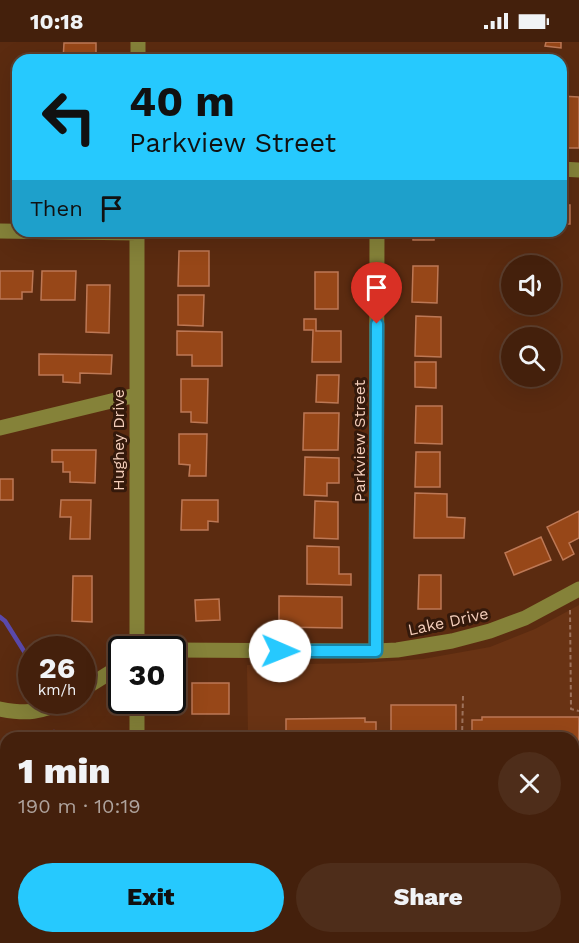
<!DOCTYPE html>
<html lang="en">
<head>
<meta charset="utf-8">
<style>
  :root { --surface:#44200c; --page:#4e2d1a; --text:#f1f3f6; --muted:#afa39d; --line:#5c3e2d; --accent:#26c9fe }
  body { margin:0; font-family:"Work Sans",sans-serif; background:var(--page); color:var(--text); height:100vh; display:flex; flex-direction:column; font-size:22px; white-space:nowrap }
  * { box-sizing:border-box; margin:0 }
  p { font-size:20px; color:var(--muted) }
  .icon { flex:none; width:33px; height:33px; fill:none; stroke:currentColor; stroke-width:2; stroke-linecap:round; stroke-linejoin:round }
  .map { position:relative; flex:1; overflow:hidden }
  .sheet { position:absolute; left:0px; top:690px; width:579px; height:212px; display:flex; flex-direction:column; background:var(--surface); border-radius:18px 18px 0 0; box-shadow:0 6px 24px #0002,0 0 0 2px var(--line) }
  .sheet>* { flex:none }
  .guide { position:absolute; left:12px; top:12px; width:555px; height:183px; border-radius:18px; box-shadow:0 6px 24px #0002,0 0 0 2px var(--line); background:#26c9fe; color:#111; overflow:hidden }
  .buttons { position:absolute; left:501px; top:213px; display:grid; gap:12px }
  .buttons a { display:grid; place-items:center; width:60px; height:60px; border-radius:50%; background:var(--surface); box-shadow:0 6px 24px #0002,0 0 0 2px var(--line); font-size:30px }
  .speed { position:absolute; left:18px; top:594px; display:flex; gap:12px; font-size:30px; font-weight:700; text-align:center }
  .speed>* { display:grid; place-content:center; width:78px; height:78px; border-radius:50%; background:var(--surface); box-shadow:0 6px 24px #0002,0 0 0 2px var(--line); line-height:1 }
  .speed small { font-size:15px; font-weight:400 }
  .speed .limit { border:3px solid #111; border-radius:9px; background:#fff; color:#111 }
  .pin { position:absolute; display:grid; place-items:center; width:51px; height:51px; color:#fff; margin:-62px -26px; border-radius:50% 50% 50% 0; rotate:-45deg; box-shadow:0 0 6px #0007 }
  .pin .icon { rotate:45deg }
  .me { position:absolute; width:66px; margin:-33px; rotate:91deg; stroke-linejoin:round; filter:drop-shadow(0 0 4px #0008) }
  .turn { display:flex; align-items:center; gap:21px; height:126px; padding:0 18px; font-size:27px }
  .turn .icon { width:78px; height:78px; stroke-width:2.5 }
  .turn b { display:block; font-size:42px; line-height:51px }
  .then { display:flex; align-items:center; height:57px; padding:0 18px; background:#0003; gap:12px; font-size:22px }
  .round { display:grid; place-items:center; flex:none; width:63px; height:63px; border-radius:32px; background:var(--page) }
  .overview { display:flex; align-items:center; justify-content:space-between; height:102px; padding:0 18px }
  h1 { font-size:36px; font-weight:800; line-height:45px }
  .primary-button { display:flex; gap:12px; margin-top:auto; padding:12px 18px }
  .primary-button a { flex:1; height:69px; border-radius:36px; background:var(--accent); color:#111; font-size:24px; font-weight:800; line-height:69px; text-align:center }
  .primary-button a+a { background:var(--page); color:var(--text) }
  .status { display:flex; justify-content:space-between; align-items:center; height:42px; padding:0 30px; background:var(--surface); direction:ltr }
  .status svg { height:16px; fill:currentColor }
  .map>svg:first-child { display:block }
</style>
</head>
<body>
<div class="status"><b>10:18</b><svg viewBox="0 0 49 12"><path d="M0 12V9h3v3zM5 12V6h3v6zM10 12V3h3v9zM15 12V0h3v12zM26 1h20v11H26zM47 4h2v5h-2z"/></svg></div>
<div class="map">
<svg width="579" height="901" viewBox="0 0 579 901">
  <rect width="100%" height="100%" fill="#5b2b10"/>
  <path fill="#693314" d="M579,563V901H316L284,896H573V696H248L247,623L360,621L423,617L490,605L535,587Z"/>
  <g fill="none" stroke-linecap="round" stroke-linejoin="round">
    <path stroke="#5a49ab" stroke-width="4.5" d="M0,575L5,579L32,622
      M54,690L55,696
      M255,896L260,897"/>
  </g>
  <path fill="#974718" stroke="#bd7855" stroke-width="1.5" d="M546,0H561V6L545,4Z
    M64,1H96V12H106V18H63Z
    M561,54L579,55V106H565L566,86H561Z
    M561,163H570V182H561Z
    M179,189H204V192H179Z
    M413,189H434V198H413Z
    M179,209H209V244H178Z
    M413,224H438L437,261L412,260Z
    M0,229H33L32,250H22V257H0Z
    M42,229H76L75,258H41Z
    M315,230H338V267H315Z
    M87,243H110L109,291L86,290Z
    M178,253H204L203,284L178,283Z
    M416,274L441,275V315L415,314Z
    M304,277H316V289H341V320H312L313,288H304Z
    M177,289L222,290V324H192V313H177Z
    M39,312L112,313L111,332L80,331V341L63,340V333H39Z
    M415,320H436V346L415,345Z
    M317,333H339L338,361L316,360Z
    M181,337H208L207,381L191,380V370H181Z
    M416,364H442V402L415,401Z
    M304,371H339L338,408H303Z
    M179,392H207L206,434H189L190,423L179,422Z
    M52,408H96L95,441L70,440V430H63V420H52Z
    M416,410H440V445H415Z
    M305,415L339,416V441H327V454L304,453Z
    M0,437H13V458H0Z
    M415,451L447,452V475L465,476L464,496H414Z
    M61,458H91L90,497H70L71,475H60Z
    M182,458H218V480L208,479V488H181Z
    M315,459L338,460V497L314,496Z
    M579,469V496L569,501L574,512L563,518L547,485Z
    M541,495L551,518L514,533L505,511Z
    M307,504L339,505V532H351V543L307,542Z
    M419,533H441V567H418Z
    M73,534H92V580L72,579Z
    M279,554L342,555V586L279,585Z
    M219,557L220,578L196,579L195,558Z
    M192,641H229V672H192Z
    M391,663H456V696H391Z
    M482,675H579L578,730H573V696H472V678H482Z
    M365,676V680H376V696H286V677Z
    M573,789H579V837H573Z"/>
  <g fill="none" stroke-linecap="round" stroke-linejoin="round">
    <path stroke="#9e725b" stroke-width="2" stroke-dasharray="4.5 3" stroke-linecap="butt" d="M570,568L571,667L579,669
      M462,696L463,654
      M573,736L579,731"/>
    <path stroke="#858239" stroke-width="15" d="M138,18V0
      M561,127L579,128
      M0,189L137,191
      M0,386L136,353
      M137,608V189
      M172,608L376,609L397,608L452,599L490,589L525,576L579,547
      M376,609L377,189
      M82,648L122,623
      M137,658V696
      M0,667C26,672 42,671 65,658
      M169,896L193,901
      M129,901L130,896"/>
  </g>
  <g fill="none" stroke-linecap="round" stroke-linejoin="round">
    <g stroke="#1983a5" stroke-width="15">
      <path id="route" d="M280,609H376L377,282"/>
    </g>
    <use href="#route" stroke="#26c9fe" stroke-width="10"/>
  </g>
  <g text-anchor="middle" stroke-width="6" stroke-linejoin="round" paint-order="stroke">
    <g font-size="16" fill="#f3cdba" stroke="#34190b">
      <text transform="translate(118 398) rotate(-90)" y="6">Hughey Drive</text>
      <text transform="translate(359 399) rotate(-90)" y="6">Parkview Street</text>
      <text transform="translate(448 579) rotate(-12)" y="6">Lake Drive</text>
    </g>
  </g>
</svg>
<div class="buttons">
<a><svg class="icon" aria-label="sound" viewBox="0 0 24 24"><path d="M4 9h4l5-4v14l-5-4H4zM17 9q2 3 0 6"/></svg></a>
<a><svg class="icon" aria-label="search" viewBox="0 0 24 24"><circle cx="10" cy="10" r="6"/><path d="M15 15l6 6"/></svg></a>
</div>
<div class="speed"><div>26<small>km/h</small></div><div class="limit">30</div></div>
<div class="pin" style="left:377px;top:282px;background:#d93025"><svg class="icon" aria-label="arrive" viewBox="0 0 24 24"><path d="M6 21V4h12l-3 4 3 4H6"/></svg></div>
<svg class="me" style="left:280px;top:609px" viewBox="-20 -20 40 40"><circle r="19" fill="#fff"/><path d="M0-13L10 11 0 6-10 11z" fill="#26c9fe"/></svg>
<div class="guide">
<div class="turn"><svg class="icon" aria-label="left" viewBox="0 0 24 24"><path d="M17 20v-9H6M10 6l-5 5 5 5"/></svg><div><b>40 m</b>Parkview Street</div></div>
<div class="then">Then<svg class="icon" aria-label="arrive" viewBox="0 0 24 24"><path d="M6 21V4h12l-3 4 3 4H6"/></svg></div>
</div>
<section class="sheet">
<div class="overview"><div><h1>1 min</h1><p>190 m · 10:19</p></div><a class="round"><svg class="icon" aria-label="close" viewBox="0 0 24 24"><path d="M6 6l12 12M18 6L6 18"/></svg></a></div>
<div class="primary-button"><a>Exit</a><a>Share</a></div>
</section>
</div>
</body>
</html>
